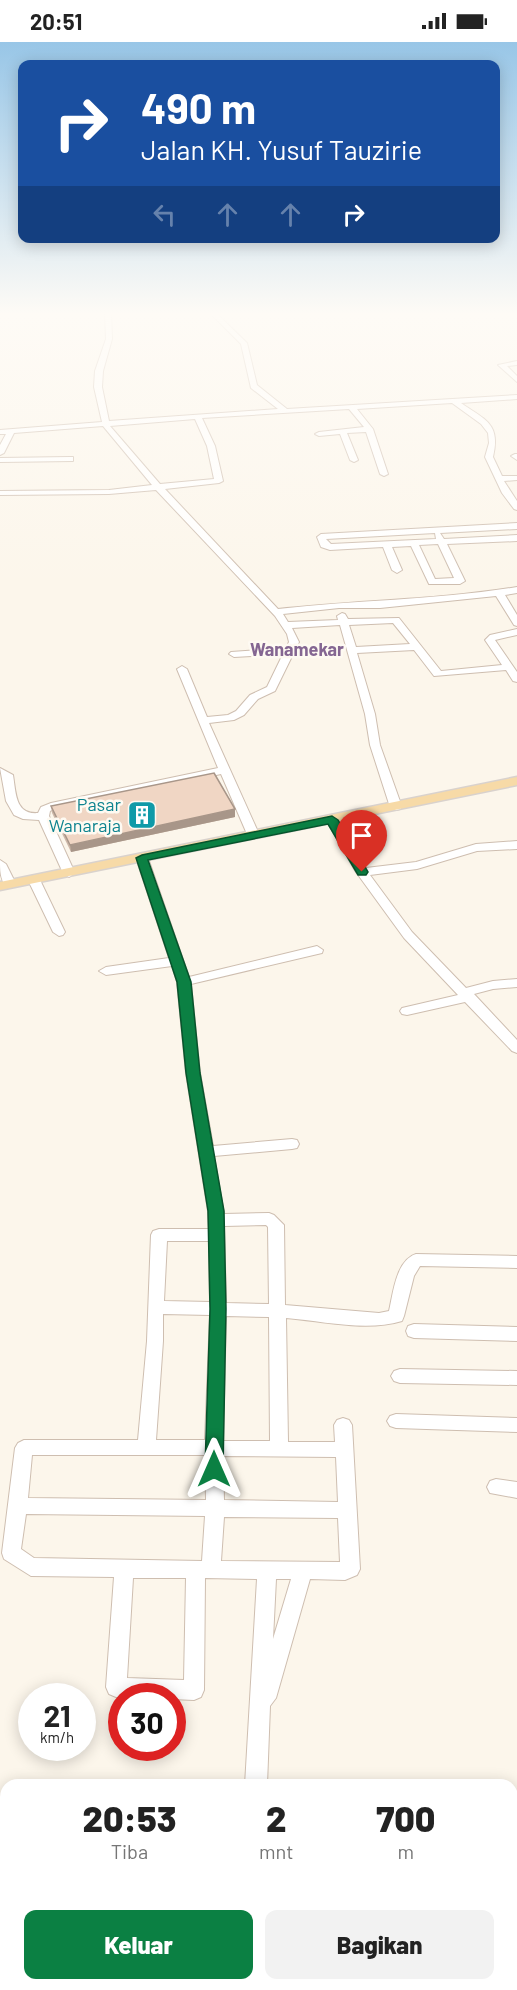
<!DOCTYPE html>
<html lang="id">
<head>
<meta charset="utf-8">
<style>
  :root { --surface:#fff; --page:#f2f2f2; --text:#222; --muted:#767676; --accent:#0b8043 }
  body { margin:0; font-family:Barlow,sans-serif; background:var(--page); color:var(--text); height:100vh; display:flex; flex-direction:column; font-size:22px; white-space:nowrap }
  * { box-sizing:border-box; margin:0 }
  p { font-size:20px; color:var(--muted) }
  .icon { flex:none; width:33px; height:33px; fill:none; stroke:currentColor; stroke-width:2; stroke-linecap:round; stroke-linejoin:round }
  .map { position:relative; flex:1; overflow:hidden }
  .panel { position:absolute; left:0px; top:1737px; width:518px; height:212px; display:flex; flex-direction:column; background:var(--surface); border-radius:18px 18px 0 0; box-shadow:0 3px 15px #0003 }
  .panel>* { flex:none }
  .guide { position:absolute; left:18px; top:18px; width:482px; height:183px; border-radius:12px; box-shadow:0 3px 15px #0003; background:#1a4fa0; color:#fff; overflow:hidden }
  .speed { position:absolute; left:18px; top:1641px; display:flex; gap:12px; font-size:30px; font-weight:700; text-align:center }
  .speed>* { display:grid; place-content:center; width:78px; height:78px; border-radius:50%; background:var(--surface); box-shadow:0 3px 15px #0003; line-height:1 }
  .speed small { font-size:15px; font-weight:400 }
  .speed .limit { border:9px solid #d22; background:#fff; color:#111 }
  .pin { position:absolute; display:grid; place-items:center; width:51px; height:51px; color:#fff; margin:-62px -26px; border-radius:50% 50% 50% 0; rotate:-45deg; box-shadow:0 0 6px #0007 }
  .pin .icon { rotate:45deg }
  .me { position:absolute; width:66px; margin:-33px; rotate:0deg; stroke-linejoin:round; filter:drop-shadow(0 0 4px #0008) }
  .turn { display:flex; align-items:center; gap:21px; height:126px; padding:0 24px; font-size:27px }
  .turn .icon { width:78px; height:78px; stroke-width:2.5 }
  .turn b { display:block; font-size:42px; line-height:51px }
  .lanes { display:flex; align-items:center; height:57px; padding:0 24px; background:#0003; justify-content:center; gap:30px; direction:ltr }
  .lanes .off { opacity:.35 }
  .eta { display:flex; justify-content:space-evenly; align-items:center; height:102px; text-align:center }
  .eta b { font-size:36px; font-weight:800; line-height:42px }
  .button { display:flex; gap:12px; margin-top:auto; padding:12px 24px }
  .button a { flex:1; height:69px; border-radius:12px; background:var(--accent); color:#fff; font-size:24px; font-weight:800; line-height:69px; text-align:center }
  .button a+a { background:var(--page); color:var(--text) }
  .status { display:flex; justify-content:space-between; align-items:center; height:42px; padding:0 30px; background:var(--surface); direction:ltr }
  .status svg { height:16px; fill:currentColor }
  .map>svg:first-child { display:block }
</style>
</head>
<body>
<div class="status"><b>20:51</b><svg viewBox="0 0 49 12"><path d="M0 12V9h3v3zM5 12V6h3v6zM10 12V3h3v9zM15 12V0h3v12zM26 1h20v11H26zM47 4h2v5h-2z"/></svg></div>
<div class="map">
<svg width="517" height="1948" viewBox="0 0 517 1948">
  <rect width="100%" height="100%" fill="#fcf6eb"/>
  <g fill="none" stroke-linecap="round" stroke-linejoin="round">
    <g stroke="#cebeb0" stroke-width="2">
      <path id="minor" d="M105,271H111L112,297L103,329L102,345L109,379L278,367L251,346L241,302L210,271H216L247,301L257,343L287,367L517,353V357L461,361C485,378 501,381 493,415L502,434H517V438L504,439L517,459V468L514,467L502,451L485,415L489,401L488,391L481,382L452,361L357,367L373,387L388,432L384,434L380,432L366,390L347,391L358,418L354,420L350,418L340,392L319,394L315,392L319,390L364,385L349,367L202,376L215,404L223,439L219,441L165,447L278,567C358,558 438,558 517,545V551L505,553L517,573V584L514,583L496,554L380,566H339L283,572L288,580L338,578L337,574L342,571L345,572L348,577L399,576L441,629L502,623L485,598L490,593L517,587V593L495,598L517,630V640L513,639L506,628L434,634L414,608L357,611L375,672L380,703L402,765L400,767L396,768L390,765L370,703L365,672L340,583L292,586L299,600L275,649L258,657L244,673L234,678L209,681L259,792L257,794H249L247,792L221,732L54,767L50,769L49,774L75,831L69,835L63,831L39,778L23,777L14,773L6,759L0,726L13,733C16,751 15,773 38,771L41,765L51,761L218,726L177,627L182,624L187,627L207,675L228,673L236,669L250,653L267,645L283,612L234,615L229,612L231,610L286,606L289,600L287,592L275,574L156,448L109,452L0,453V449L109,448L152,443L103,384L14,391L4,411L0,413V403L6,392H0V388L102,380L94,345L95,329L106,297ZM195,377L207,404L214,437L160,442L110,384ZM393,581L410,602L356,605L349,583Z
        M517,319V323L507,324L517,334V340L498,323Z
        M515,412H517V418L511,414Z
        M70,415H73V419L0,420V416Z
        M517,481V487L440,491L444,497L517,493V499L447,502L465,539L460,542H429L411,504L392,505L402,528L397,531L392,528L383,505L330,508L321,505L317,495L321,492ZM435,491L436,497L331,502L326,497ZM438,502L454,536L435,537L419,503Z
        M332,775L338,778L366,826L416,820L476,802L517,799V807L477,809L417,827L370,833L412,890L466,946L493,939L517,937V945L493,947L474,952L517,998V1011L512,1009L465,960L407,973L402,972L400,969L402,966L458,953L404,896L356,830L326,778Z
        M142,812L148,816L189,935L317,904L323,908L322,911L191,942L200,1031L213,1104L292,1097L297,1098L299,1102L297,1106L292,1107L214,1114L224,1172L269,1171L274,1173L284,1183L285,1263L379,1271L389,1269C393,1252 396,1218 416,1212L517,1214V1226L420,1224L414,1234L404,1274L402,1279C366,1290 323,1279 286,1276L288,1400H335L334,1383L337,1378L343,1376L349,1378L352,1383L360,1527L357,1533L345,1538L310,1537L276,1656L270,1664L267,1743H245L257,1537L205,1536L204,1648L201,1655L194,1658L172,1657V1654L116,1655L109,1652L106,1645L114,1535L31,1534L4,1517L2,1511L15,1406L18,1401L24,1398H138L147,1299L151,1193L153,1189L159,1187H209L208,1169L186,1031L177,940L172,924L106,933L99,929L106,925L169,916L136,816ZM266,1183L268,1185L269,1262L226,1261L224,1184ZM167,1199H209L210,1260L164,1259ZM163,1272L210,1273L205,1398H156L163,1299ZM226,1274L269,1275L270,1399H223ZM32,1413H205L206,1458L28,1456ZM223,1414L336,1415L338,1460L224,1458ZM26,1472L205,1474L202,1519L34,1516L21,1507ZM224,1475L338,1476L340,1520L221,1519ZM133,1536H186L184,1638L127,1636ZM276,1537H291L273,1597Z
        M0,818L6,822L16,842L14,845H6C0,836 0,829 0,818Z
        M34,834L40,838L65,890L63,893L59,894L53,890L28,838Z
        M414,1282L517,1285V1299L414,1296L408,1294L406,1289L408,1284Z
        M400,1327L517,1329V1343L400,1341L394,1339L391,1334L394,1329Z
        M396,1372L517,1376V1390L396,1386L390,1384L387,1379L390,1374Z
        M496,1437L517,1440V1456L490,1451L487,1445L490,1439Z"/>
    </g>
    <g stroke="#d9d2cd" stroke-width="3">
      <path id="major" d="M517,735V743L0,848V840Z"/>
    </g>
    <use href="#minor" fill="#fff" fill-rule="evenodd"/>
    <use href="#major" fill="#f7daa7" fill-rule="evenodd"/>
  </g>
  <path fill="#ceb8a9" d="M51,764L235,775L71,810L52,771Z"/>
  <path fill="#a89689" d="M235,767V775L71,810L70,803Z"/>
  <path fill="#f0d6c4" stroke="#a89689" stroke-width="1.5" d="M214,731L235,767L70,803L51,764Z"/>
  <linearGradient id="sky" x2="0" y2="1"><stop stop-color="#98c6e7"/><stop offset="0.5" stop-color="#fefbf6"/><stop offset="1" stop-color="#fefbf6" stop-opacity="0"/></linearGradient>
  <rect width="517" height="543" fill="url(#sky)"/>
  <path fill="#0b8043" stroke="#07532c" stroke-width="1.5" d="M332,774L338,778L368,830L366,833H358L328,782L148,818L191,940L200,1031L224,1169L226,1267L223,1427L221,1432L214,1434L208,1432L205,1427L210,1267L208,1169L186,1031L177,940L136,816L142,813Z"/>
  <defs>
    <g id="building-square" transform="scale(1.5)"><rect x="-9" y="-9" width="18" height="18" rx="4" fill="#0f9aa8" stroke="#fefaf2"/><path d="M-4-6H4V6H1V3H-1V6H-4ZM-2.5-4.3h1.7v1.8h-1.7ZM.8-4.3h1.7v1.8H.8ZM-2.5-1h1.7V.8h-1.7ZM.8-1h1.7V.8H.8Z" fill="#fff"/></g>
  </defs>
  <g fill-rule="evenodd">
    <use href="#building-square" x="142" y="773"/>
  </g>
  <g text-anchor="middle" stroke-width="5" stroke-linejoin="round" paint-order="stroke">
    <g font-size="18" font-weight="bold" fill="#846692" stroke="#fefaf2">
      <text x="297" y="614">Wanamekar</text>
    </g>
    <g font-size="18" fill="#0d838f" stroke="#fefaf2" text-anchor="end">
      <text x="121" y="769">Pasar<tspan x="121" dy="21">Wanaraja</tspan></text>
    </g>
  </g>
</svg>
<div class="speed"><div>21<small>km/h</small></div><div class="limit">30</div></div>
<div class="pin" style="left:362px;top:830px;background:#d93025"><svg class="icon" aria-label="arrive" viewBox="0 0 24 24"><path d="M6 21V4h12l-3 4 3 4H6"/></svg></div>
<svg class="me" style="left:214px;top:1427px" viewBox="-20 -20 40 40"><path d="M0-17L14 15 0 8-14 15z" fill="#0b8043" stroke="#fff" stroke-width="4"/></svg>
<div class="guide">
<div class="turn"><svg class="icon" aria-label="right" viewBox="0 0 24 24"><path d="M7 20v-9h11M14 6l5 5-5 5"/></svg><div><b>490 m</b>Jalan KH. Yusuf Tauzirie</div></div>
<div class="lanes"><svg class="icon off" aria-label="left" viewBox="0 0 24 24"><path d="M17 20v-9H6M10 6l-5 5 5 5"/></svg><svg class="icon off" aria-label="ahead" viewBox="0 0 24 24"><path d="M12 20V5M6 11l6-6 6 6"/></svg><svg class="icon off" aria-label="ahead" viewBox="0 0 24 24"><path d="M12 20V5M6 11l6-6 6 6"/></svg><svg class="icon" aria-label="right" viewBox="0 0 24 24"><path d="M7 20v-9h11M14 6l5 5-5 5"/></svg></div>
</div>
<section class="panel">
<div class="eta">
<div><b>20:53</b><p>Tiba</p></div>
<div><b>2</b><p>mnt</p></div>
<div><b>700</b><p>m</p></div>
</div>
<div class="button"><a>Keluar</a><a>Bagikan</a></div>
</section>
</div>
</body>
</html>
